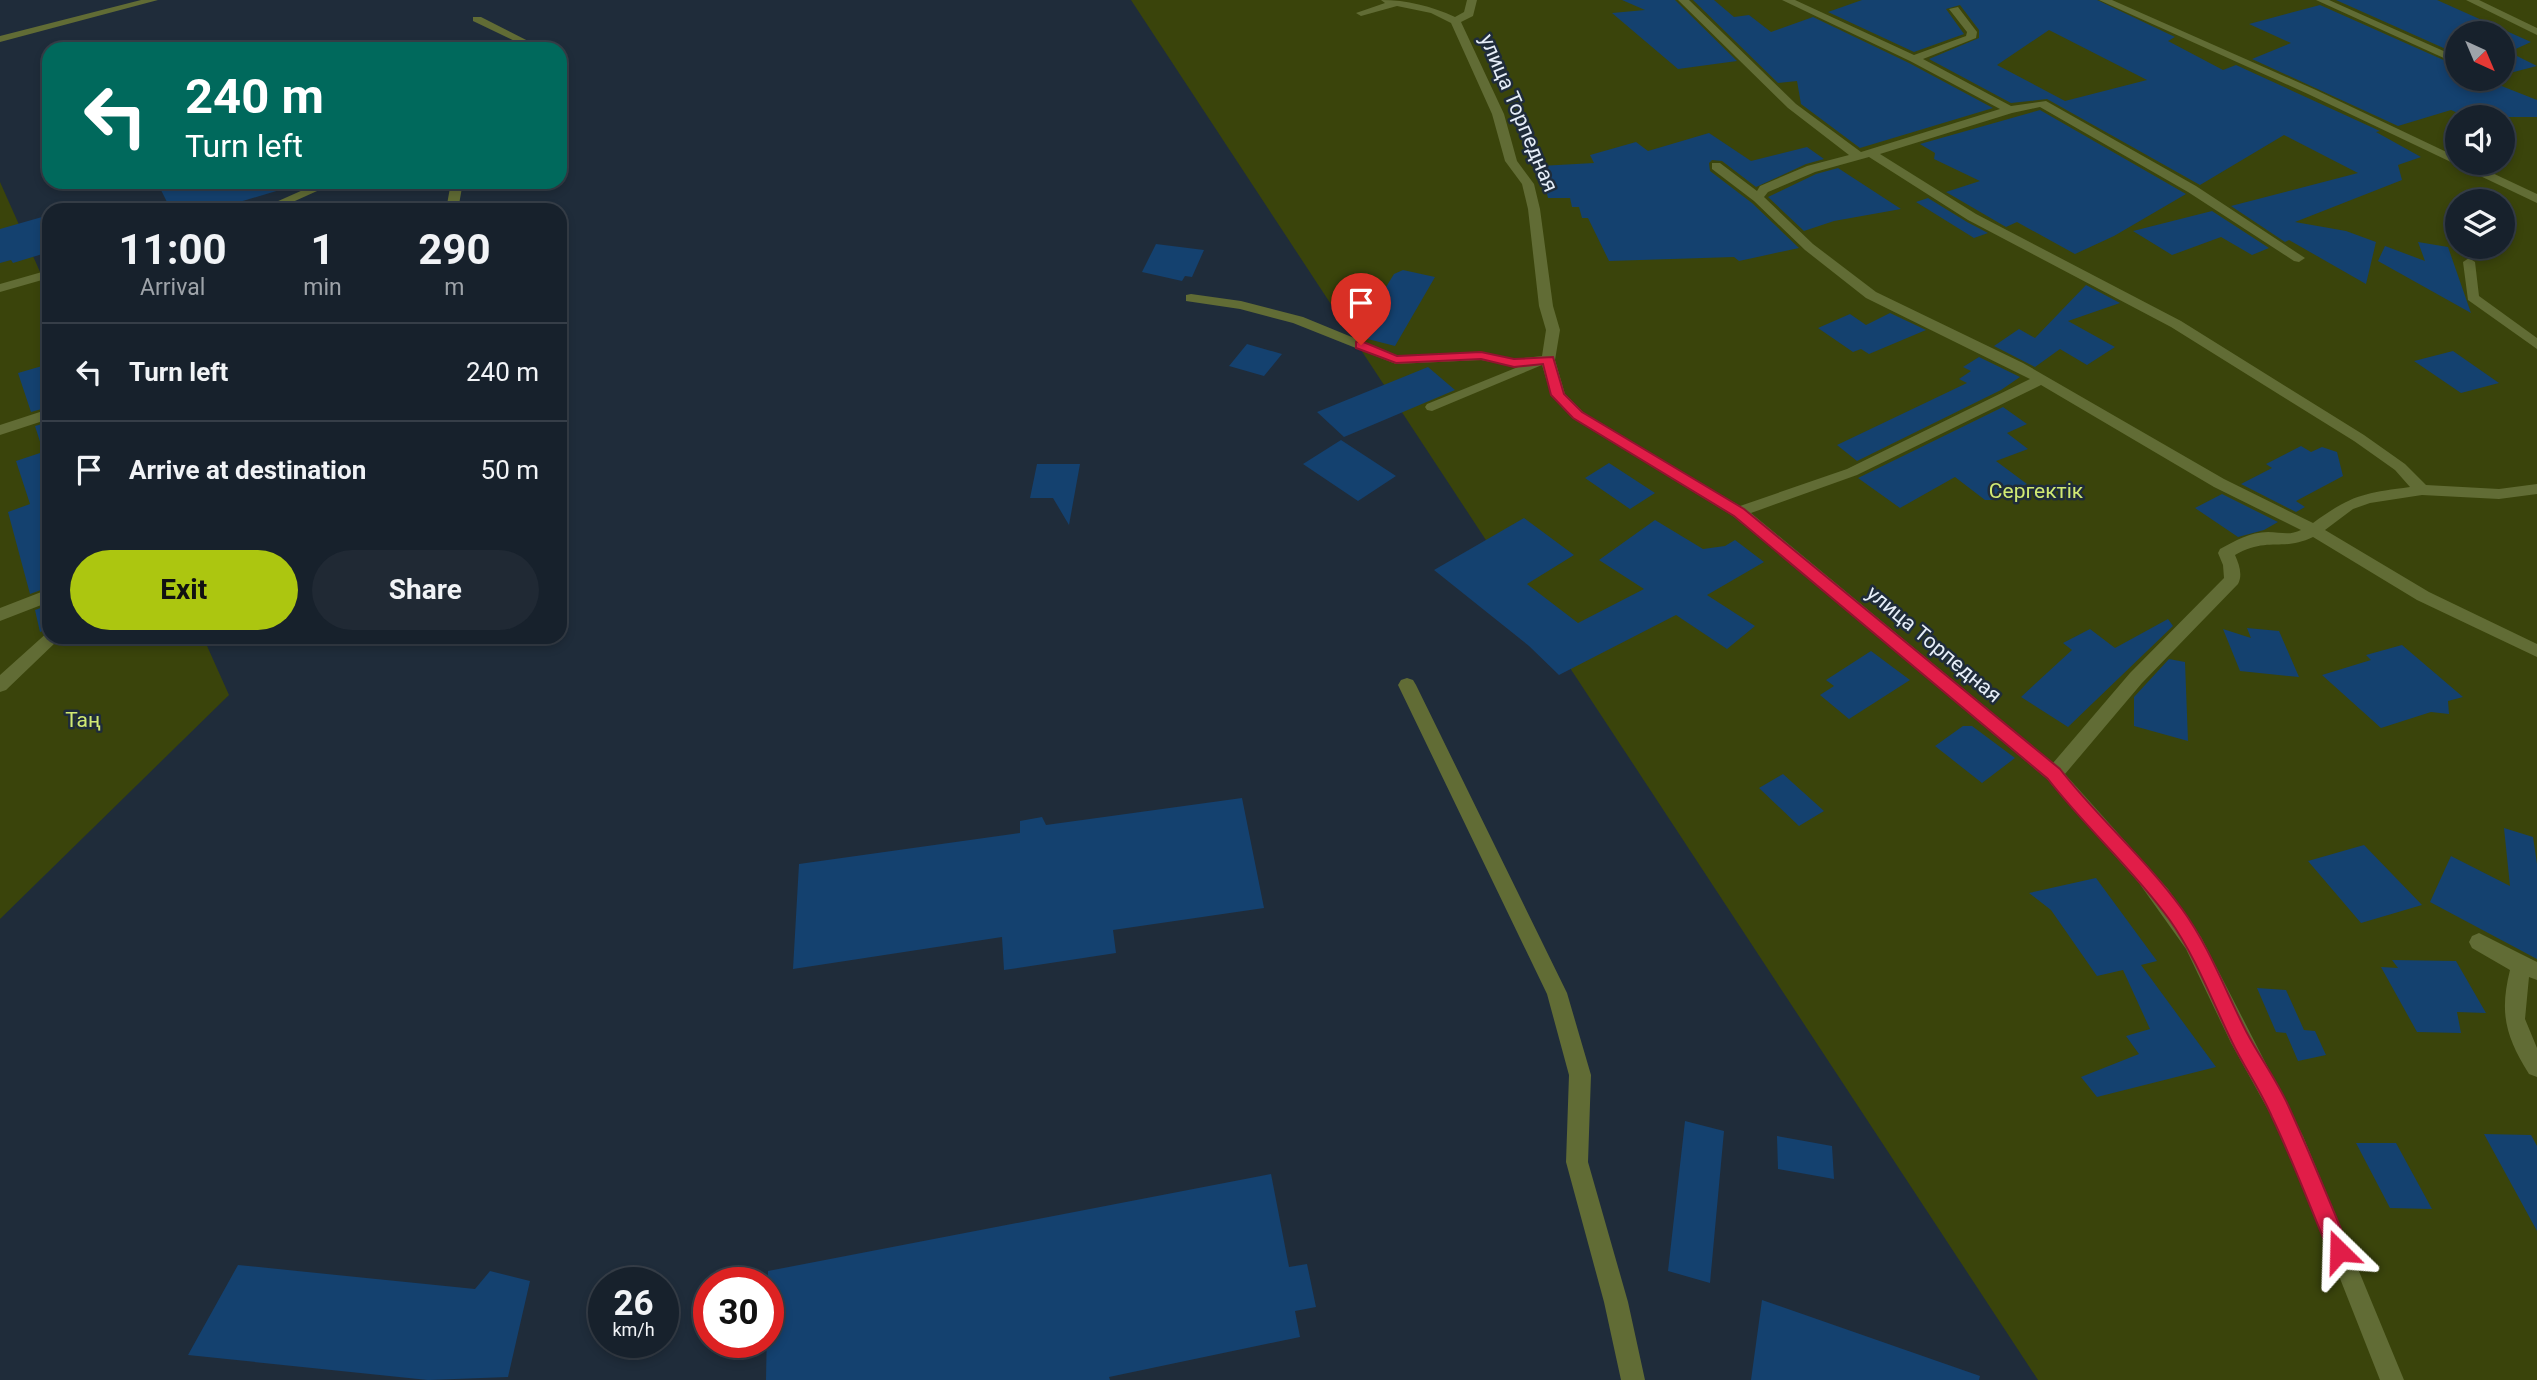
<!DOCTYPE html>
<html lang="en">
<head>
<meta charset="utf-8">
<style>
  :root { --surface:#17212c; --page:#202934; --text:#f1f3f6; --muted:#9ea3a9; --line:#363e48; --accent:#acc610 }
  body { margin:0; font-family:Roboto,sans-serif; background:var(--page); color:var(--text); height:100vh; display:flex; flex-direction:column; font-size:26px; white-space:nowrap }
  * { box-sizing:border-box; margin:0 }
  p { font-size:23px; color:var(--muted) }
  .icon { flex:none; width:38px; height:38px; fill:none; stroke:currentColor; stroke-width:2; stroke-linecap:round; stroke-linejoin:round }
  .map { position:relative; flex:1; overflow:hidden }
  .sheet { position:absolute; left:42px; top:203px; width:525px; height:441px; display:flex; flex-direction:column; background:var(--surface); border-radius:21px; box-shadow:0 4px 10px #0003,0 0 0 2px var(--line) }
  .sheet>* { flex:none }
  .hud { position:absolute; left:42px; top:42px; width:525px; height:147px; border-radius:21px; box-shadow:0 4px 10px #0003,0 0 0 2px var(--line); background:#00695c; color:#fff; overflow:hidden }
  .needle { width:46px; rotate:136deg }
  .buttons { position:absolute; left:2445px; top:21px; display:grid; gap:14px }
  .buttons a { display:grid; place-items:center; width:70px; height:70px; border-radius:50%; background:var(--surface); box-shadow:0 4px 10px #0003,0 0 0 2px var(--line); font-size:35px }
  .speed { position:absolute; left:588px; top:1267px; display:flex; gap:14px; font-size:35px; font-weight:700; text-align:center }
  .speed>* { display:grid; place-content:center; width:91px; height:91px; border-radius:50%; background:var(--surface); box-shadow:0 4px 10px #0003,0 0 0 2px var(--line); line-height:1 }
  .speed small { font-size:18px; font-weight:400 }
  .speed .limit { border:10px solid #d22; background:#fff; color:#111 }
  .pin { position:absolute; display:grid; place-items:center; width:60px; height:60px; color:#fff; margin:-72px -30px; border-radius:50% 50% 50% 0; rotate:-45deg; box-shadow:0 0 7px #0007 }
  .pin .icon { rotate:45deg }
  .me { position:absolute; width:77px; margin:-38px; rotate:338deg; stroke-linejoin:round; filter:drop-shadow(0 0 5px #0008) }
  .turn { display:flex; align-items:center; gap:24px; height:147px; padding:0 28px; font-size:32px }
  .turn .icon { width:91px; height:91px; stroke-width:2.5 }
  .turn b { display:block; font-size:49px; line-height:60px }
  .eta { display:flex; justify-content:space-evenly; align-items:center; height:119px; text-align:center }
  .eta b { font-size:42px; font-weight:700; line-height:49px }
  .cta { display:flex; gap:14px; margin-top:auto; padding:14px 28px }
  .cta a { flex:1; height:80px; border-radius:42px; background:var(--accent); color:#111; font-size:28px; font-weight:700; line-height:80px; text-align:center }
  .cta a+a { background:var(--page); color:var(--text) }
  ul { padding:0; list-style:none }
  li { display:flex; align-items:center; gap:21px; height:98px; padding:0 28px; border-top:2px solid var(--line) }
  li div { flex:1 }
  li b { display:block; font-size:26px }
  li em { font-style:normal }
  .map>svg:first-child { display:block }
</style>
</head>
<body>
<div class="map">
<svg width="2537" height="1380" viewBox="0 0 2537 1380">
  <rect width="100%" height="100%" fill="#1f2c3a"/>
  <path fill="#3a440b" fill-rule="evenodd" d="M1131,0H2537V1380H2038ZM2457,33H2502V79H2457ZM2457,117H2502V163H2457ZM2457,201H2502V247H2457Z
    M0,182L49,292V637H203L229,695L0,919Z"/>
  <path fill="#14416f" fill-rule="evenodd" d="M1622,0H1675L1737,61L1678,69L1612,13L1645,10Z
    M1693,0H1714L1734,17L1749,15L1771,32L1813,17L1909,63L1993,108L1860,148L1801,104L1797,81L1778,83Z
    M1862,0H2097L2175,37L2168,41L2223,70L2236,65L2380,131L2376,132L2421,157L2398,165L2402,180L2295,222L2346,231L2376,242L2366,284L2289,240L2285,242L2231,206L2358,173L2284,135L2200,185L2047,99L2011,103L1929,59L1979,38V30L1960,5L1946,9L1964,34L1914,52L1828,12ZM2049,30L2147,80L2065,101L1997,65Z
    M2336,0H2437L2531,42L2509,52L2537,66L2502,75V33H2457V54Z
    M2320,5L2457,66V79H2490L2499,85L2537,100V117H2467L2451,110L2398,126L2252,59L2291,43L2249,24Z
    M2040,110L2186,194L2114,236L2075,254L2017,222L2006,227L1946,192L1980,181L1934,159L1935,153L1920,144Z
    M1709,133L1751,161L1807,147L1824,159L1806,164L1756,187L1722,161L1712,160L1709,163L1710,171L1752,203L1799,248L1739,261L1734,257L1609,261L1588,218H1582L1579,207H1572L1570,198H1548L1540,166L1594,163L1590,155L1636,142L1648,151Z
    M1838,168L1901,209L1834,221L1804,231L1768,197L1816,174Z
    M157,182H282L283,189L213,210H171Z
    M1928,198L1967,222L1988,233L1974,238L1916,202Z
    M2212,211L2269,248L2252,255L2221,237L2172,255L2133,231Z
    M49,215V252L13,263L11,260L0,263V229Z
    M2418,242L2448,247L2471,313L2378,261L2385,246L2425,261Z
    M1156,244L1204,250L1192,277L1185,276L1182,281L1142,272Z
    M1403,270L1435,277L1395,346L1356,336L1394,274Z
    M2086,285L2120,303L2068,321L2115,347L2087,365L2060,349L2035,367L1994,346L2019,329L2035,338Z
    M1890,313L1926,330L1869,354L1861,349L1853,352L1818,328L1850,314L1866,325Z
    M1247,344L1282,354L1264,376L1229,366Z
    M2453,351L2499,383L2461,393L2414,361Z
    M1979,357L2020,377L2001,390L1857,461L1837,445L1967,383L1959,379L1971,371L1963,367Z
    M49,364V407L31,412L18,373Z
    M1428,367L1455,390L1344,437L1317,412Z
    M2003,407L2027,424L2007,433L2028,449L1996,461L2027,484L1992,500H1985L1955,477L1900,508L1858,478Z
    M49,422V587L30,594L8,512L30,504L16,461L46,451H43L35,426Z
    M1341,440L1396,476L1358,501L1303,464Z
    M2301,446L2311,452L2322,447L2337,452L2343,476L2296,501L2305,507L2296,512L2241,484L2272,468L2266,464Z
    M1609,463L1655,493L1630,509L1585,478Z
    M1037,464H1080L1069,525L1053,498H1030Z
    M2222,494L2278,522L2264,530L2238,537L2195,508Z
    M1524,518L1574,555L1527,584L1578,623L1644,589L1599,560L1655,520L1703,549L1725,546L1735,540L1764,562L1707,595L1755,626L1727,649L1676,615L1559,675L1529,646L1434,570Z
    M49,605V628L40,632L35,610Z
    M2168,619L2173,626L2068,727L2021,697L2072,650L2063,643L2090,629L2115,648Z
    M2247,628L2279,631L2299,677L2240,671L2223,629L2251,638Z
    M2402,645L2463,697L2448,701L2449,714L2431,712L2381,728L2322,675L2371,660L2366,655Z
    M1871,651L1910,680L1849,719L1820,695L1834,686L1826,680Z
    M2169,659L2185,662L2188,741L2134,726V697Z
    M1963,726H1972L2015,758L1982,783L1935,746Z
    M1783,774L1824,811L1799,826L1759,788Z
    M1242,798L1264,908L1113,930L1116,953L1004,970L1002,937L793,969L799,864L1020,833V821L1042,817L1046,825Z
    M2504,828L2533,837L2537,864V959L2430,902L2451,856L2510,886Z
    M2364,845L2422,905L2361,923L2308,861Z
    M2096,878L2157,961L2141,965L2216,1067L2097,1097L2081,1077L2139,1054L2126,1036L2150,1029L2123,970L2097,976L2051,910L2029,893Z
    M2392,960L2456,961L2486,1013L2457,1012L2461,1033L2417,1032L2381,967L2398,968Z
    M2257,988L2286,990L2304,1030L2315,1031L2326,1055L2298,1061L2286,1033L2276,1032Z
    M1685,1121L1724,1131L1710,1283L1668,1271Z
    M2484,1134L2531,1135L2537,1146V1231Z
    M1777,1136L1832,1146L1834,1179L1778,1169Z
    M2356,1143H2396L2432,1209L2390,1208Z
    M1271,1174L1289,1267L1307,1264L1316,1307L1295,1311L1300,1337L1109,1377L1110,1380H766L768,1271Z
    M238,1265L475,1289L490,1271L530,1281L508,1377L428,1380L188,1355Z
    M1762,1300L1980,1376L1979,1380H1751Z"/>
  <g fill="none" stroke-linecap="round" stroke-linejoin="round">
    <path fill="#616c35" fill-rule="evenodd" d="M141,0H158L0,42V36Z
      M1381,0C1407,0 1431,6 1455,17L1464,12L1467,0H1477L1473,16L1461,22L1504,114L1517,161L1534,184L1540,209L1553,306L1560,330L1555,360L1565,394L1583,412L1603,426L1740,506L1847,469L2030,379L1866,298L1805,250L1754,201L1712,169V163H1720L1757,191L1760,186L1807,166L1849,155L1788,108L1678,0H1689L1796,104L1861,152L2000,109L1910,61L1782,0H1795L1914,55L1966,36L1967,32L1949,9L1958,7L1977,32L1976,38L1923,59L2011,106L2046,101L2196,186L2305,258L2299,262L2294,261L2188,192L2040,107L2012,113L1880,154L1976,214L2181,321L2364,435L2405,464L2426,485L2499,489L2537,484V494L2499,499L2422,495L2370,503L2353,509L2325,530L2429,592L2537,644V657L2417,600L2313,537C2282,552 2268,536 2235,555C2239,564 2243,575 2238,584L2142,683L2065,774L2168,889L2201,937L2303,1136L2404,1380H2380L2313,1210L2272,1117L2231,1043L2186,949L2139,883L2047,779L1776,551L1733,516L1573,418L1551,395L1542,365L1432,411L1427,410L1425,407L1427,404L1518,367L1481,360L1396,364L1293,323L1240,309L1186,301V295L1191,294L1241,301L1303,317L1398,356L1481,352L1514,359L1542,356L1546,330L1539,306L1528,209L1522,184L1505,161L1492,114L1451,23L1431,13L1397,6L1361,16L1356,13L1385,3ZM1869,157L1968,220L2171,327L2354,441L2395,470L2410,487C2364,493 2351,495 2313,523L2224,479L2023,363L1876,292L1813,244L1764,197L1768,192L1815,172ZM2041,385L2214,487L2301,530C2289,536 2281,532 2268,532C2250,532 2235,541 2220,549L2218,553L2223,565L2224,578L2130,673L2053,763L1751,513L1857,475Z
      M2099,0H2112L2316,90L2457,157V163H2471L2537,194V203L2308,94Z
      M2316,0H2329L2457,57V64Z
      M2466,0H2479L2537,28V35Z
      M473,17H481L538,46L536,49H526L527,47L473,21Z
      M2502,77L2505,80L2500,83L2492,79Z
      M321,182H337L275,210H258Z
      M451,182H463L458,210H446Z
      M2469,258L2475,262L2479,296L2537,338V349L2468,300L2463,262Z
      M49,270V278L0,292V284Z
      M49,409V419L0,435V425Z
      M49,589V602L0,621V608Z
      M49,631V637H59L57,641L6,690L0,692V675Z
      M1407,678L1413,680L1416,685L1567,993L1591,1075L1588,1162L1628,1302L1645,1380H1621L1604,1302L1566,1162L1569,1075L1547,994L1398,685L1401,680Z
      M2479,933L2537,962V980L2529,977L2525,1019L2537,1048V1077L2529,1074C2506,1037 2499,1014 2510,970L2472,948L2469,942L2472,936Z"/>
  </g>
  <path fill="#e11d48" stroke="#92132f" stroke-width="2" d="M1361,341L1397,356L1481,352L1514,359L1553,357L1564,394L1582,412L1744,509L2060,769C2098,818 2145,858 2182,909C2209,946 2225,990 2246,1031C2259,1056 2276,1079 2288,1105C2310,1153 2330,1202 2350,1251L2347,1259L2339,1262L2332,1259C2312,1212 2294,1163 2272,1117C2261,1091 2244,1067 2232,1042C2212,1001 2196,957 2169,919C2132,868 2086,828 2048,779L1734,516L1573,418L1551,395L1543,364L1514,367L1481,359L1396,363L1356,348V342Z"/>
  <g text-anchor="middle" stroke-width="5" stroke-linejoin="round" paint-order="stroke">
    <g font-size="21" fill="#e6eef8" stroke="#1f2c3a">
      <text transform="translate(1519 113) rotate(67)" y="7">улица Торпедная</text>
      <text transform="translate(1934 644) rotate(40)" y="7">улица Торпедная</text>
    </g>
    <g font-size="21" fill="#d1e973" stroke="#1f2c3a">
      <text x="2036" y="498">Сергектік</text>
      <text x="83" y="727">Таң</text>
    </g>
  </g>
</svg>
<div class="buttons">
<a><svg class="needle" viewBox="-14 -14 28 28"><path d="M0-13l5 13h-10z" fill="#e53935"/><path d="M0 13l5-13h-10z" fill="#9ea3a9"/></svg></a>
<a><svg class="icon" aria-label="sound" viewBox="0 0 24 24"><path d="M4 9h4l5-4v14l-5-4H4zM17 9q2 3 0 6"/></svg></a>
<a><svg class="icon" aria-label="layers" viewBox="0 0 24 24"><path d="M12 4l9 5-9 5-9-5zM3 14l9 5 9-5"/></svg></a>
</div>
<div class="speed"><div>26<small>km/h</small></div><div class="limit">30</div></div>
<div class="pin" style="left:1361px;top:345px;background:#d93025"><svg class="icon" aria-label="arrive" viewBox="0 0 24 24"><path d="M6 21V4h12l-3 4 3 4H6"/></svg></div>
<svg class="me" style="left:2339px;top:1251px" viewBox="-20 -20 40 40"><path d="M0-17L14 15 0 8-14 15z" fill="#e11d48" stroke="#fff" stroke-width="4"/></svg>
<div class="hud">
<div class="turn"><svg class="icon" aria-label="left" viewBox="0 0 24 24"><path d="M17 20v-9H6M10 6l-5 5 5 5"/></svg><div><b>240 m</b>Turn left</div></div>
</div>
<section class="sheet">
<div class="eta">
<div><b>11:00</b><p>Arrival</p></div>
<div><b>1</b><p>min</p></div>
<div><b>290</b><p>m</p></div>
</div>
<ul>
<li><svg class="icon" aria-label="left" viewBox="0 0 24 24"><path d="M17 20v-9H6M10 6l-5 5 5 5"/></svg><div><b>Turn left</b></div><em>240 m</em></li>
<li><svg class="icon" aria-label="arrive" viewBox="0 0 24 24"><path d="M6 21V4h12l-3 4 3 4H6"/></svg><div><b>Arrive at destination</b></div><em>50 m</em></li>
</ul>
<div class="cta"><a>Exit</a><a>Share</a></div>
</section>
</div>
</body>
</html>
